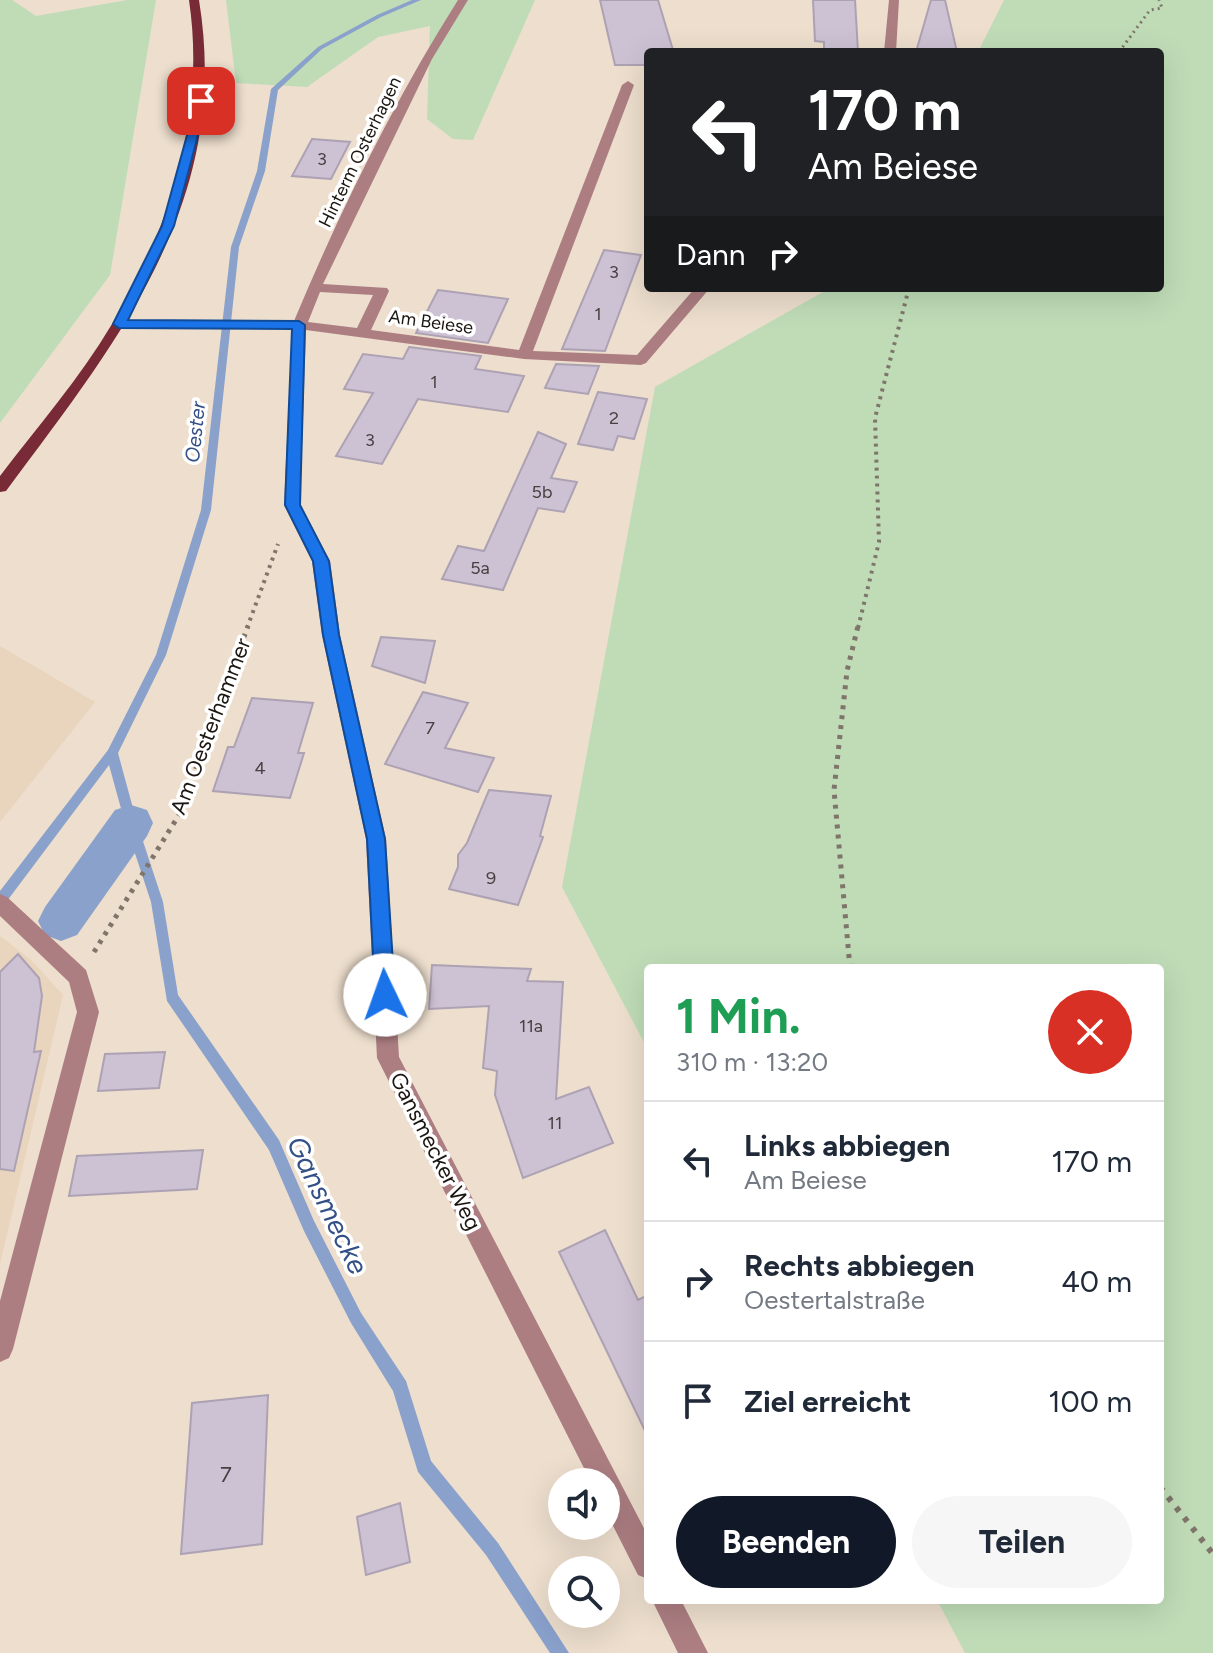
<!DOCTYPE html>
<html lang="de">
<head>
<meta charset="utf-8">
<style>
  :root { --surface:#fff; --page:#f6f6f7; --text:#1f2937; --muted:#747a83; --line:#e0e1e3; --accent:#111827 }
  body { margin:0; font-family:Figtree,sans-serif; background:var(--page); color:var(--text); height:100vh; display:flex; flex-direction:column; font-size:30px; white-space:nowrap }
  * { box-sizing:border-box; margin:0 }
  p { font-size:26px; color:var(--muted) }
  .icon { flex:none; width:44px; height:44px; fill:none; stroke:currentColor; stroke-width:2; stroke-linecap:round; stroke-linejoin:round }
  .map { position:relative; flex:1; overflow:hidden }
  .details { position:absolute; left:644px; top:964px; width:520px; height:640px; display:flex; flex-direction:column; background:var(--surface); border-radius:8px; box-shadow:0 8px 32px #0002 }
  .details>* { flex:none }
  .banner { position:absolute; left:644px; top:48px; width:520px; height:244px; border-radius:8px; box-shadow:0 8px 32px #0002; background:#202124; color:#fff; overflow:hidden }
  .buttons { position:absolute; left:548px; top:1468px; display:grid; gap:16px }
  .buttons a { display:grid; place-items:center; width:72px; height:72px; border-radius:50%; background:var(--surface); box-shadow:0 8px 32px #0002; font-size:40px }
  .pin { position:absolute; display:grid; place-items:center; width:68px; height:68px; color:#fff; margin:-34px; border-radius:16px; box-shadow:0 4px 12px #0006 }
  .me { position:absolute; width:88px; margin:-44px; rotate:357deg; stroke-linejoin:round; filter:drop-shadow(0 0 6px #0008) }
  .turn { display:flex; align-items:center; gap:28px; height:168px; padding:0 32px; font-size:36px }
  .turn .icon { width:104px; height:104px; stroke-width:2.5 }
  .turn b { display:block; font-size:56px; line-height:68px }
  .then { display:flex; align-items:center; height:76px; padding:0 32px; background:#0003; gap:16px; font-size:30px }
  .round { display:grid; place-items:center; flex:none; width:84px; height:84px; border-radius:42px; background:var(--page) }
  .summary { display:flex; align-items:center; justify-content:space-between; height:136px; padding:0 32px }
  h1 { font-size:48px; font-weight:700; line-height:60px; color:#1e9e55 }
  .cta { display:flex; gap:16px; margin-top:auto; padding:16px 32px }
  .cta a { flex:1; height:92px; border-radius:48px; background:var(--accent); color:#fff; font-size:32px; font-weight:700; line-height:92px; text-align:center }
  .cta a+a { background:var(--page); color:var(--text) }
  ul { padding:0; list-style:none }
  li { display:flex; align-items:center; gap:24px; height:120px; padding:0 32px; border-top:2px solid var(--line) }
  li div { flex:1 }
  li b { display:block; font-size:30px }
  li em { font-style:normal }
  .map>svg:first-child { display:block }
</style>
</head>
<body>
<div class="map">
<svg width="1213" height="1653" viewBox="0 0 1213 1653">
  <rect width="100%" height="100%" fill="#eddecd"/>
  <path fill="#e9d4bd" d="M0,646L95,702L0,822Z
    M0,936L31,960L63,995L0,1264Z"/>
  <path fill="#bfdcb7" d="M0,0H12L36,16L127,0H156L110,275L0,423Z
    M226,0H535L473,140L453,139L427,119L430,26L378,37L307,87L236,83Z
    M1004,0H1213V1653H965L937,1600H1160V968H648V1050L562,887L655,387L830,288H1160V52H978Z"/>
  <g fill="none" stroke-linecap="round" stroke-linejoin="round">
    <path fill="#8aa1cc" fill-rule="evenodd" d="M412,0H421L381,17L322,49L278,90L265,171L239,247L211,510L166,655L118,753L137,823L163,902L178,995L279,1140L314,1221L361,1313L406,1381L431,1461L498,1543L569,1653H550L486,1555L418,1472L393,1391L351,1323L304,1231L269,1150L167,1001L151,902L125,823L109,765L4,905L0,906V891L108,750L156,655L201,510L231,247L257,171L271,89L318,47L377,15Z"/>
    <path fill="#8aa1cc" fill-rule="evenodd" d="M131,805L147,810L153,823L147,836L77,935L61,941L45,935L38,921L45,907L115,810Z"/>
  </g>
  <path fill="#cdc1d4" stroke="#ada2b3" stroke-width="2" d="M600,0H658L673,50L648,52V65H615Z
    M813,0H855L858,52H824V42L815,41Z
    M931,0H945L957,52H916Z
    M312,139L350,142L331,179L292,176Z
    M604,250L641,255L605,351L562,349Z
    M438,290L508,299L488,343L416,333Z
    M409,347L481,356L475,369L524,376L508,412L418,399L382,464L336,456L373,393L344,389L363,354L403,359Z
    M556,364L599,366L588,394L545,388Z
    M598,392L647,399L634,439L618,436L613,450L578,444Z
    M538,432L566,444L551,478L577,482L564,512L538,508L503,590L442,579L458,546L484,551Z
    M381,637L435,641L425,683L372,666Z
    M423,692L468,703L445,748L494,758L478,792L385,764Z
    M252,698L313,703L298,753H304L290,798L213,791L228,747H234Z
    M489,790L551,796L540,836L543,837L518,905L449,889L458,867V855L467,843Z
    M18,954L39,978L42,996L34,1052L41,1051L14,1171L0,1169V972Z
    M432,965L531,969L527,981L563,982L556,1099L589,1087L613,1143L523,1178L495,1095L497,1071L483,1068L489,1006L429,1009Z
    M165,1052L159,1088L98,1091L105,1054Z
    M203,1150L197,1189L69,1196L77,1156Z
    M605,1230L638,1300L648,1295V1437L559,1252Z
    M268,1395L262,1544L181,1554L192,1403Z
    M400,1503L410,1562L366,1575L357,1517Z"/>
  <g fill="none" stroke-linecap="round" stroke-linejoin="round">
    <path stroke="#7f756a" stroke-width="3" stroke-dasharray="2 4" stroke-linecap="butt" d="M1119,52L1150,10L1162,8L1159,0"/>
    <path stroke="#7f756a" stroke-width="4" stroke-dasharray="3 5" stroke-linecap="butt" d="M247,628L278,544
      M858,628L879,542L875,418L909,288"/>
    <path stroke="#7f756a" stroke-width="5" stroke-dasharray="4 6" stroke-linecap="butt" d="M94,952L179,815L248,626
      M850,968L834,790L847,671L858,626"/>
    <path stroke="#7f756a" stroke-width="6" stroke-dasharray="5 8" stroke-linecap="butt" d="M1160,1487L1213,1554"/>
    <path fill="#ac7e82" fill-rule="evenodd" d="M458,0H468L432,59L323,284L387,288L389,291L371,330L519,350L622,85L628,81L634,85L533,351L637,355L695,288H710L646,363L641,365L524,359L306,330L300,505L330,561L340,635L386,839L399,1057L648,1536V1579L638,1575L606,1512V1482H591L377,1058L366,839L322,635L312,561L284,505L292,329L119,328L112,324L119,320L294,321C340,211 394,101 458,0ZM320,292L373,295L357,328L308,322Z
      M889,0H899L896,52H884Z
      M0,894L7,897L86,970L99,1012L13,1349L9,1358L0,1362V1301L77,1012L69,982L0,916Z
      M652,1600H681L708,1653H678Z"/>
    <path fill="#782a37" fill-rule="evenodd" d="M189,0H199C232,202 118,340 6,491L0,492V476C38,426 80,378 112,324C171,227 206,114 189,0Z"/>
  </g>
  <path fill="#1a73e8" stroke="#114b97" stroke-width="2" d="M197,99L207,101L174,226L128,320L299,321L305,325L300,505L329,561L339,635L385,839L395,995L392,1001L385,1004L378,1001L375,995L367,839L323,635L313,561L285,505L292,329L119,328L113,324L162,226Z"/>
  <g text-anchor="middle" stroke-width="7" stroke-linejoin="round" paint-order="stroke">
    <g font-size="18" fill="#1c1610" stroke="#fff">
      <text transform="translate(360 152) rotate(-64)" y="6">Hinterm Osterhagen</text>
      <text transform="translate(431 322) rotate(8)" y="6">Am Beiese</text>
    </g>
    <g font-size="18" fill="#484141">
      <text x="322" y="165">3</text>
      <text x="614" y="278">3</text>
      <text x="598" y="320">1</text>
      <text x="434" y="388">1</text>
      <text x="614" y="424">2</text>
      <text x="370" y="446">3</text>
      <text x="542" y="498">5b</text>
      <text x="480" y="574">5a</text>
      <text x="430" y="734">7</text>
      <text x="260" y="774">4</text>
      <text x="491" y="884">9</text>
      <text x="531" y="1032">11a</text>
      <text x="555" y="1129">11</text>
    </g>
    <g font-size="20" font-style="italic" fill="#324f86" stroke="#fff">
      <text transform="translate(195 432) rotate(-84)" y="7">Oester</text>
    </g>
    <g font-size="22" fill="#1c1610" stroke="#fff">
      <text transform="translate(210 726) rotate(-69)" y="8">Am Oesterhammer</text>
      <text transform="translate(436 1151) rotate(63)" y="8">Gansmecker Weg</text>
    </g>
    <g font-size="22" fill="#484141">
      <text x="226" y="1482">7</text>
    </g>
    <g font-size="28" font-style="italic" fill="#324f86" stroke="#fff">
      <text transform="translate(328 1205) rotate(64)" y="10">Gansmecke</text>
    </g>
  </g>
</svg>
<div class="buttons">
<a><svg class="icon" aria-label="sound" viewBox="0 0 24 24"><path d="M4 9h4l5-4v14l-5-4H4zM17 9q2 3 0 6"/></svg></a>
<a><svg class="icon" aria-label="search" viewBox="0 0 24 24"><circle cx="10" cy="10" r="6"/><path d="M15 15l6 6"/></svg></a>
</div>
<div class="pin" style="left:201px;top:101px;background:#d93025"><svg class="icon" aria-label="arrive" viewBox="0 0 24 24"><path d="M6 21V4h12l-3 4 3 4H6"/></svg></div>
<svg class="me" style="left:385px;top:995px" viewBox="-20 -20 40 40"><circle r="19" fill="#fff"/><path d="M0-13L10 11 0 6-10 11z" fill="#1a73e8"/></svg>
<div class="banner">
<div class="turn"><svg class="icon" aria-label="left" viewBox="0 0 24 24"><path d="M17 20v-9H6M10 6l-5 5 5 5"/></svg><div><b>170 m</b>Am Beiese</div></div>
<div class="then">Dann<svg class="icon" aria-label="right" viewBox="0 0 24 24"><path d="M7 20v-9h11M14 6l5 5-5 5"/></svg></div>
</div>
<section class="details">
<div class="summary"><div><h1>1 Min.</h1><p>310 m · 13:20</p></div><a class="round" style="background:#d93025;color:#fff"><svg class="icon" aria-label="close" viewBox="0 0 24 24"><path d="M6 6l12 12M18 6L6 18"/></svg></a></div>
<ul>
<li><svg class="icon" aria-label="left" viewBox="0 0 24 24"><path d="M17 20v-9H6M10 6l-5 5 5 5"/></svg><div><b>Links abbiegen</b><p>Am Beiese</p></div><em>170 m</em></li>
<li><svg class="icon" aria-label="right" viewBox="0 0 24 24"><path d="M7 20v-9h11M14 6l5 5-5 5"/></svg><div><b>Rechts abbiegen</b><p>Oestertalstraße</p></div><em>40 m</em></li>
<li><svg class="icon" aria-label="arrive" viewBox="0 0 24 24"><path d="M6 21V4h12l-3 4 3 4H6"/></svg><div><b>Ziel erreicht</b></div><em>100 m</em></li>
</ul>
<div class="cta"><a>Beenden</a><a>Teilen</a></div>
</section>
</div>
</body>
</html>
